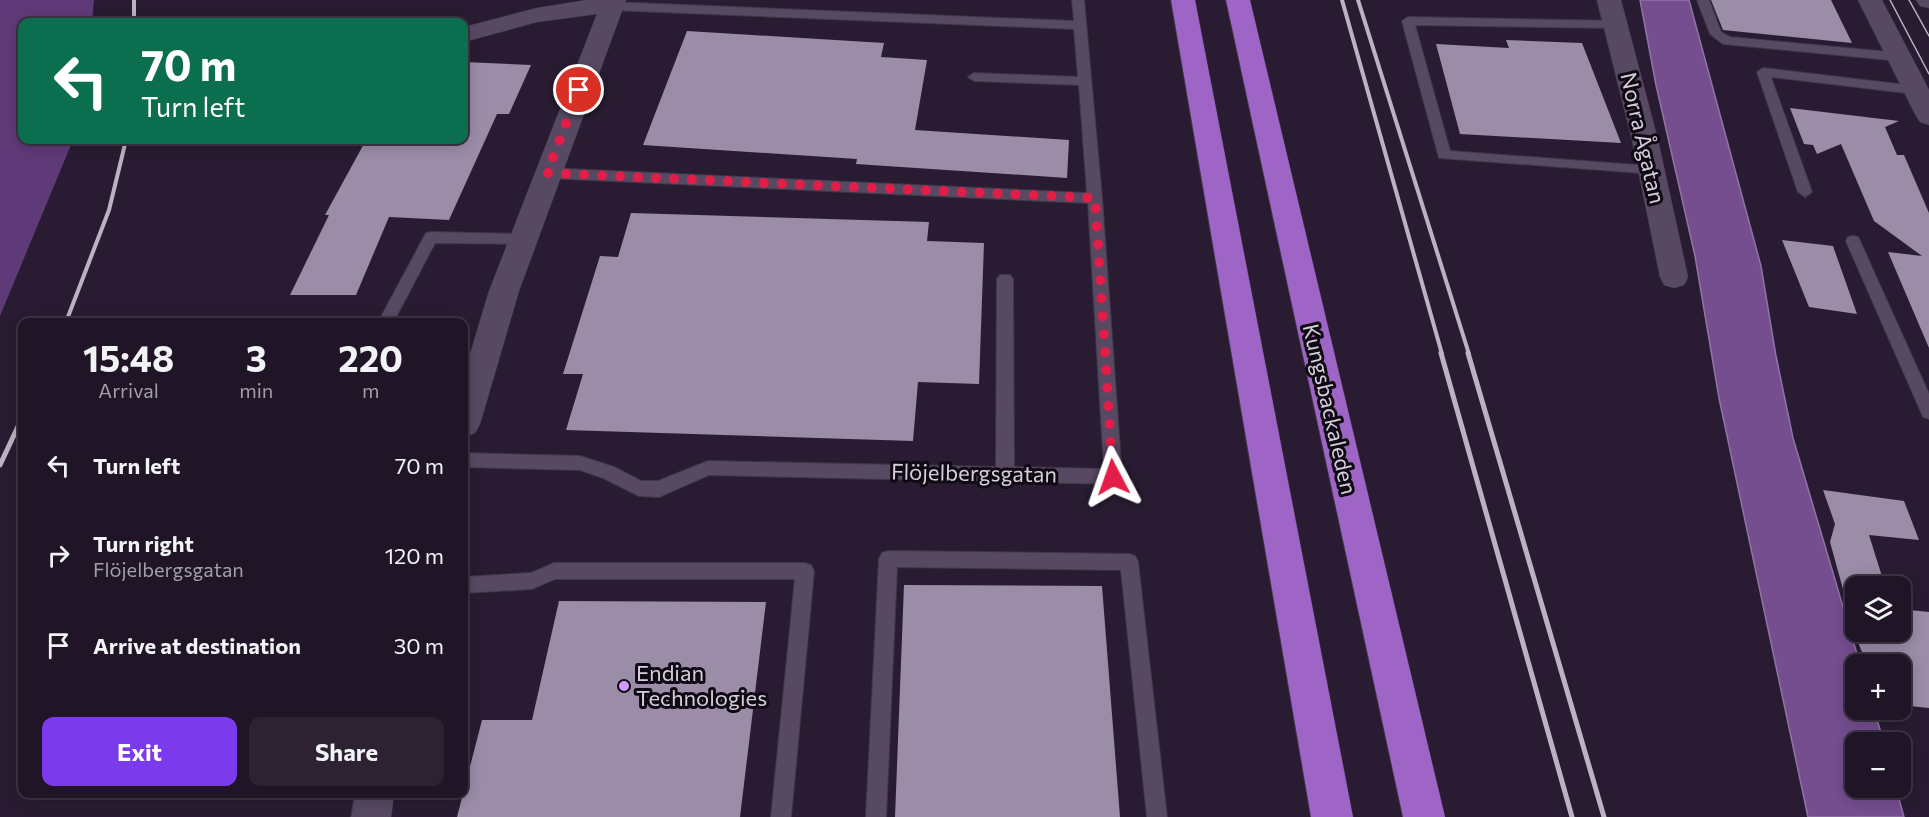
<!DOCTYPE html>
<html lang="en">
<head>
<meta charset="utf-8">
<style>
  :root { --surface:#1f1526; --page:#2c2232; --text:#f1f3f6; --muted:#a19fa7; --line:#3c3443; --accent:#7c3aed }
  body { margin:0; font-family:Commissioner,sans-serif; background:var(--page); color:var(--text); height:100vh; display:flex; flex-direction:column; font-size:22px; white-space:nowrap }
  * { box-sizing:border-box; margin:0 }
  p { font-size:20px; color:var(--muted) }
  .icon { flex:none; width:33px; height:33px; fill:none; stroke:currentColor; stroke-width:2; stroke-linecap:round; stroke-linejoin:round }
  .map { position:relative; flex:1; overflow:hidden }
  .panel { position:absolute; left:18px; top:318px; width:450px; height:480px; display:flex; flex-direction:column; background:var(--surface); border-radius:12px; box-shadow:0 3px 15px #0003,0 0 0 2px var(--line) }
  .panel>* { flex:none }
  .guide { position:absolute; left:18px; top:18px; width:450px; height:126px; border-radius:12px; box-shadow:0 3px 15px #0003,0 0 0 2px var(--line); background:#0b6e4f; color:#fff; overflow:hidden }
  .buttons { position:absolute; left:1845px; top:576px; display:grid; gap:12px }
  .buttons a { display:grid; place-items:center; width:66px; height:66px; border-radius:12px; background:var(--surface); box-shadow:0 3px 15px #0003,0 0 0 2px var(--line); font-size:30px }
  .pin { position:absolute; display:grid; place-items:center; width:51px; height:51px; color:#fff; margin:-26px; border:3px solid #fff; border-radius:50%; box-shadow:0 2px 6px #0007 }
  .me { position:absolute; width:66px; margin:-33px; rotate:356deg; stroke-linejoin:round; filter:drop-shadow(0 0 4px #0008) }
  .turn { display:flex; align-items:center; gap:21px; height:126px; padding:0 24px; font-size:27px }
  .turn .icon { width:78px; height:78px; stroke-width:2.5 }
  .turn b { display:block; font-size:42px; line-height:51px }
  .eta { display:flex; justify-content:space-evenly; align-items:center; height:102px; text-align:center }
  .eta b { font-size:36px; font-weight:700; line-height:42px }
  .primary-button { display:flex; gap:12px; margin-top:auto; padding:12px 24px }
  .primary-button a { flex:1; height:69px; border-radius:12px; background:var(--accent); color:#fff; font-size:24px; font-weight:700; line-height:69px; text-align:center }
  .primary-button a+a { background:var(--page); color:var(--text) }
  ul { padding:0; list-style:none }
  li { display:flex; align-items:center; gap:18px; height:90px; padding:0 24px }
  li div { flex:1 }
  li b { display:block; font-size:22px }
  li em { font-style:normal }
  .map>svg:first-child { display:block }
</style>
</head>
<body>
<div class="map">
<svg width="1929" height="817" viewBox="0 0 1929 817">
  <rect width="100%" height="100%" fill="#291c32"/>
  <path fill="#5f3a79" d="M0,0H94L92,22H22V140H73L0,316Z"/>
  <path fill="#744e8f" stroke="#9174a6" stroke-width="1.5" d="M1640,0H1689L1761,266L1776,356L1793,438L1860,664H1856V710H1874L1884,742H1856V788H1896L1904,817H1808L1719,398L1695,256L1656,85Z"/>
  <path fill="#9b8ca8" d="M1711,0H1831L1852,43L1723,30Z
    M687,31L884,43L881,57L927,60L915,130L1069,140L1067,178L856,164L857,159L643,145Z
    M1506,40L1582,43L1621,143L1460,134L1436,44L1509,48Z
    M464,62L531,65L509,114H497L449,220L389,217L356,295H290L329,215H325L366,140H464Z
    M1790,108L1899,121L1885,127L1897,155H1904L1929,213V348L1888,252L1922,256L1874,221L1841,144L1817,154L1813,145L1804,144Z
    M631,213L929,222L927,241L984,243L979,384L918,382L913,441L566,430L583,374H563L600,256L618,257Z
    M1782,240L1833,246L1857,314L1809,307Z
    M1823,490L1904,501L1919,540L1869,535L1885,586H1856V632H1900V609L1929,612V708L1900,705V664H1867L1857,640L1830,542L1835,524Z
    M904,585L1102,586L1120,817H895Z
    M559,601L766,602L740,817H457L482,720H532Z"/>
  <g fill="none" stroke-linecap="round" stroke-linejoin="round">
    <g stroke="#413649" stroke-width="2">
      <path id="lane" d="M1072,0H1084L1102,198L1122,477L1119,482L1113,484L709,475L659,497L639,496L603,478L580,470L464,467V453L580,456L614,467L641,481H658L708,461L996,467L997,279L1000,275H1010L1013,279L1014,467L1104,469L1088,203L547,178L540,173L547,168L1087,193L1079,85L974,81L968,77L974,73L1078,77L1074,29L611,10L605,6L611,2L1074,21Z
        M1697,0H1709L1721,32L1730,37L1900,53L1906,57L1900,61L1723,44L1710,34Z
        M1408,17L1620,21L1622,24L1616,28L1415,25L1450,151L1650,166L1655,168L1657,171L1655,174L1439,158L1402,21Z
        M1763,68L1915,86L1922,90L1915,94L1771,77L1812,192L1805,197L1798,192L1757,72Z
        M431,232L523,234L528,235L530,239L528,243L523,244L435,243L394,321H384L381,317L426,233Z
        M1853,236L1858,237L1860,241L1929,394V419L1923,417L1921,412L1846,241L1848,237Z
        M888,551L1129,554L1135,556L1138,562L1167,817H1147L1121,570L897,567L886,817H866L879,559L882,553Z
        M554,563H805L811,565L814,571L791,817H771L795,579H555L532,589L464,593V577L531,573Z"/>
    </g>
    <g stroke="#413649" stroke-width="1">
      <path id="street" d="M587,0H626L519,291L480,424L475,433L464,437V374L489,291L597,14L537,22L464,42V27L537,8Z
        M1597,0H1621L1658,140L1688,277L1684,285L1674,288L1664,285L1660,277L1632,140Z
        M355,794H394L391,817H351Z"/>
    </g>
    <g stroke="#413649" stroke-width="1">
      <path id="secondary" d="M1858,0H1882L1929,90V125L1920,122L1916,116Z
        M1916,0H1929V8L1920,6Z"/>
    </g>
    <g stroke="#413649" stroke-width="1">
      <path id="highway" d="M1171,0H1195L1353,817H1311Z
        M1226,0H1250L1445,817H1403Z"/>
    </g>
    <use href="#lane" fill="#574962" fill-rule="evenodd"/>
    <use href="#street" fill="#574962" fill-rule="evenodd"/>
    <use href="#secondary" fill="#574962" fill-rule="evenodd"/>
    <use href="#highway" fill="#9e65c6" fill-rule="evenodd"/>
    <path stroke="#bbb3c3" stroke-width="1.5" d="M1890,0L1929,74
      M1909,0L1929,36"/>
    <path stroke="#bbb3c3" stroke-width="4" d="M134,0V22
      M1342,0L1442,354
      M1358,0L1469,354
      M66,322L109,210L126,140"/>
    <path stroke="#bbb3c3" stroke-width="5" d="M1441,353L1572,817
      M1468,353L1604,817
      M0,465L22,418"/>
  </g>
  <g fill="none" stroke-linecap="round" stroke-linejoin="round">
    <path stroke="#e11d48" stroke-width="10" stroke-dasharray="0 18" d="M579,90L547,173L1095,198L1113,477"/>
  </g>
  <circle fill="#d39cfc" stroke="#0f0913" stroke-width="2" cx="624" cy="686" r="6"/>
  <g text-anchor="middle" stroke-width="6" stroke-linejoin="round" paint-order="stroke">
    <g font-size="22" fill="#d6cedd" stroke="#0f0913">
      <text transform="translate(1643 138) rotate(77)" y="8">Norra Ågatan</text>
      <text transform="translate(1330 409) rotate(77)" y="8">Kungsbackaleden</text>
      <text transform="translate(974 473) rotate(1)" y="8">Flöjelbergsgatan</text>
    </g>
    <g font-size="22" fill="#d6cedd" stroke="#0f0913" text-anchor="start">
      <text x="636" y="681">Endian<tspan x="636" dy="25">Technologies</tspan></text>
    </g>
  </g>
</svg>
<div class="buttons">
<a><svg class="icon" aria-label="layers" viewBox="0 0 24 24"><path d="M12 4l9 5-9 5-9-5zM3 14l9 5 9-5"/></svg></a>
<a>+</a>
<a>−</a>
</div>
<div class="pin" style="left:579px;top:90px;background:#d93025"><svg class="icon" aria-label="arrive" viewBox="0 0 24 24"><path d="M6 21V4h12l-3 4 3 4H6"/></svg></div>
<svg class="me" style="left:1113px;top:477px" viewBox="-20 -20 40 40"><path d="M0-17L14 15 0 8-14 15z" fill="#e11d48" stroke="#fff" stroke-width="4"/></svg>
<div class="guide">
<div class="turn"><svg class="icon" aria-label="left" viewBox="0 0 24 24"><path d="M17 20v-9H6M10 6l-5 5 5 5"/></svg><div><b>70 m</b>Turn left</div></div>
</div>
<section class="panel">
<div class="eta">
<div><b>15:48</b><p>Arrival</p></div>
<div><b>3</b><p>min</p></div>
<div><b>220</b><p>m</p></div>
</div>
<ul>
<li><svg class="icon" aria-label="left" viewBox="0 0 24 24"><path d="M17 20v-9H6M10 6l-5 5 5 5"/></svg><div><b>Turn left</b></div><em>70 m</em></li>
<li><svg class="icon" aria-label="right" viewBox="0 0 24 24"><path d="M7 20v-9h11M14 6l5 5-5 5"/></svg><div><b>Turn right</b><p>Flöjelbergsgatan</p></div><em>120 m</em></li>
<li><svg class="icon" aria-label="arrive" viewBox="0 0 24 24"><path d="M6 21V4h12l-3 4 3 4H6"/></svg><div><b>Arrive at destination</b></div><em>30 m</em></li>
</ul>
<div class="primary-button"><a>Exit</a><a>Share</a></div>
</section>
</div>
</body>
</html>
